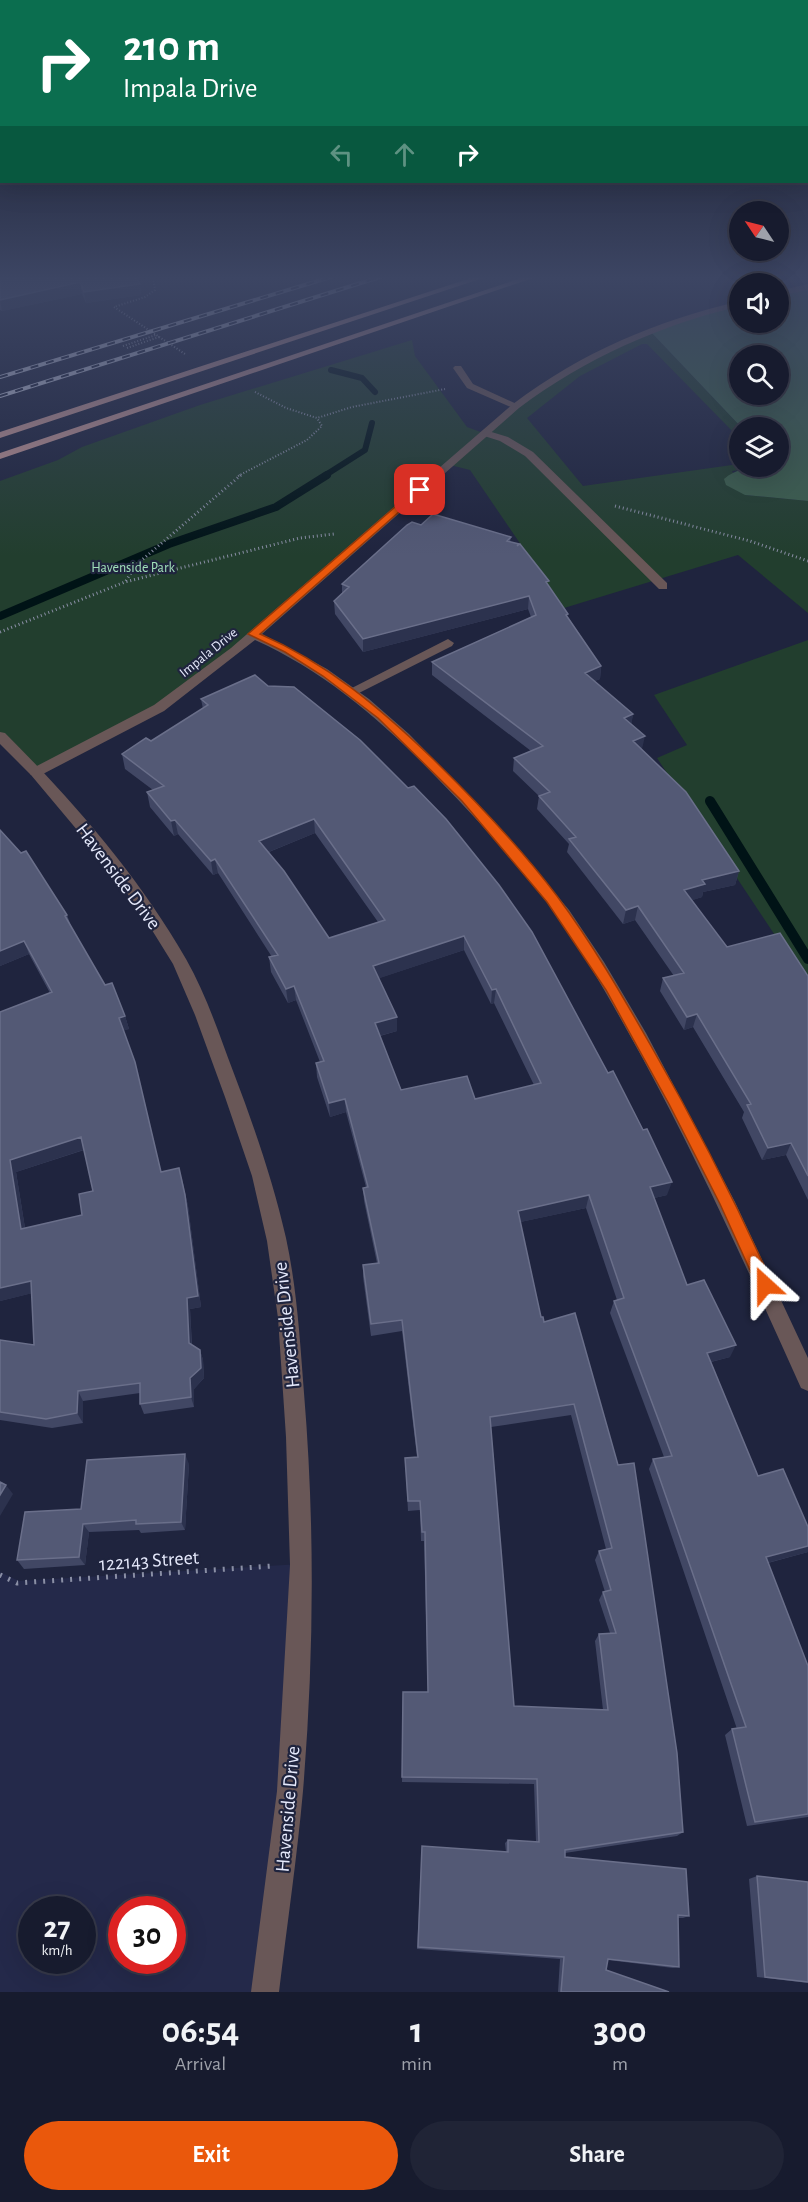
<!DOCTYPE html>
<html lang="en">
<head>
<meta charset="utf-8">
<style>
  :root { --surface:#171b2e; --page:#202436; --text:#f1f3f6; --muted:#9ea1aa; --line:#36394a; --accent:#ea580c }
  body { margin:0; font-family:"Alegreya Sans",sans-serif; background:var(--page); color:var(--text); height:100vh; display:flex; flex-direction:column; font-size:22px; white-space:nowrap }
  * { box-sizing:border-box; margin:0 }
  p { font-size:20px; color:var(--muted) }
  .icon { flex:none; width:33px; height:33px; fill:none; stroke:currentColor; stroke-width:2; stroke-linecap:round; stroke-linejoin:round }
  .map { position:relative; height:1992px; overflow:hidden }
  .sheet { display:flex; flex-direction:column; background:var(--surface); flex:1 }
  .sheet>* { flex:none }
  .guide { position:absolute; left:0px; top:0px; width:808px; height:183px; box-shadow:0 6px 24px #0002,0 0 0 2px var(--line); background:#0b6e4f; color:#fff; overflow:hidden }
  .needle { width:39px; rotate:305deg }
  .fabs { position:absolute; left:729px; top:201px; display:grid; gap:12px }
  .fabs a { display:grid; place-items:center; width:60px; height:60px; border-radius:50%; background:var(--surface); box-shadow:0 6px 24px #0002,0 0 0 2px var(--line); font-size:30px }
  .speed { position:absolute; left:18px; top:1896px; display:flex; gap:12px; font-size:30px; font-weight:700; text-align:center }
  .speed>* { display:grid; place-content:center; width:78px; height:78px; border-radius:50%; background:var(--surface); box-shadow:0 6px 24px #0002,0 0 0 2px var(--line); line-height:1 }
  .speed small { font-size:15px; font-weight:400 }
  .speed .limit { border:9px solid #d22; background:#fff; color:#111 }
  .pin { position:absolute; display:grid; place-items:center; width:51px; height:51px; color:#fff; margin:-26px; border-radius:12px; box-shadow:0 3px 9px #0006 }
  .me { position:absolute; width:66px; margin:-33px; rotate:336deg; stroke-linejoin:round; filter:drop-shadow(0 0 4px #0008) }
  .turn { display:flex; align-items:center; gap:21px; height:126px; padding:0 24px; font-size:27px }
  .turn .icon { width:78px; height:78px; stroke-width:2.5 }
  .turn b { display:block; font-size:42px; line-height:51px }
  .lanes { display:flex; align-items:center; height:57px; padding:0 24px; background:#0003; justify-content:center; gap:30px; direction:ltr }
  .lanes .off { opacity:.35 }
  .eta { display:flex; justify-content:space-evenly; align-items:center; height:102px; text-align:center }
  .eta b { font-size:36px; font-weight:600; line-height:42px }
  .button { display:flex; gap:12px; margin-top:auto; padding:12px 24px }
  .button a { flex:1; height:69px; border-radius:36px; background:var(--accent); color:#fff; font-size:24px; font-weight:600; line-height:69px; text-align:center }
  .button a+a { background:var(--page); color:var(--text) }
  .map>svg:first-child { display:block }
</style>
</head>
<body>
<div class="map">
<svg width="808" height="1992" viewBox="0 0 808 1992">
  <rect width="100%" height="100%" fill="#1f243e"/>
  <path fill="#24294a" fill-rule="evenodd" d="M301,1564L263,1992H0V1572L19,1581ZM32,1910H82V1960H32ZM122,1910H172V1960H122Z"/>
  <path fill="#223e2e" d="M649,330L741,427L739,438L647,344H642L580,376L527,418L583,486L739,464L740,466L760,467L732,471L745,495L808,501V613L738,555L564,608L470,470L450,465L191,687L37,772L0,734V481L58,460L82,447L200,405L412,340L415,356L467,427L486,434L540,387Z
    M808,640V985L657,758L687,745L654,695Z"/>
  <path fill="#3c604b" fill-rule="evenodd" d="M808,287V501L745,495L726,485L724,479C739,466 759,467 778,466V428L741,427L649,330L739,303L740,322H778L779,294ZM740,356H778V394H740Z"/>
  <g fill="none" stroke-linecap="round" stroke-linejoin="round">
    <path stroke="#001316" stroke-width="6" d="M331,370L362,378L375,392
      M324,476L365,450L372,423"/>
    <path stroke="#001316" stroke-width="8" d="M0,616L169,544L276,507L327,475"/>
    <path stroke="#001316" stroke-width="10" d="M710,801L808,959"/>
    <path stroke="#8a8fa5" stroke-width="2" stroke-dasharray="1 2" stroke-linecap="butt" d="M153,278L155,290L145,297L114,307L185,354
      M123,346L156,335
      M127,348L159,337
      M255,392L286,408L317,418L352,407L445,389
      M238,476L307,440L322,426L317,418"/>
    <path stroke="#8a8fa5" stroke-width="3" stroke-dasharray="1 3" stroke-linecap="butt" d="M615,506L750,541L808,561
      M126,581L135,566L241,475
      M0,632L125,582L300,538L334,534"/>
    <path stroke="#8a8fa5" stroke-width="5" stroke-dasharray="2 7" stroke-linecap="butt" d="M0,1575L17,1583L273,1566"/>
    <path fill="#695757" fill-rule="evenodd" d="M455,366H461L473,384L521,406L513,408L467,388L453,368Z
      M485,430L508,437L533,452L667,583V589H659L525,456L500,441L481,435L480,433Z
      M448,639L454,643L452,646L357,694L352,695L346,691Z"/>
    <path fill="#695757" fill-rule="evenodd" d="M808,284V290L778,296V291Z
      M740,301V306C658,326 586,358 519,408L262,634L327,669L369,699L409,734L494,821L569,910L604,962L646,1033L735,1202L808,1358V1391L801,1388C751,1277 701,1166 643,1059C616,1010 589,961 557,916C522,868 481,823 439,780C386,724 326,672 255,640L164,711L41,775H31L29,772L31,769L154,705L231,648L513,404C582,352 656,321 740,301Z"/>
    <path fill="#695757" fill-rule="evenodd" d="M0,732L5,733C73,801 138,875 186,959C206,994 219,1034 233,1071C254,1126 273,1181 286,1238C297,1289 300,1341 304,1393C315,1525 314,1658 303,1791C297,1858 287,1925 279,1992H251L277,1791L290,1565L286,1437L278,1318L267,1241L252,1176L225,1097L195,1015L173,964L142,914L109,868L31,775L0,744Z"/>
    <path fill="#ba9090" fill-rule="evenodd" d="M474,277H486L0,438V432Z
      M524,277H536L0,459V453Z"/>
    <g stroke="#bcc0d4" stroke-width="4">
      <path id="rail" d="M0,377L331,277
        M0,396L380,277"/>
    </g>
    <use href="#rail" stroke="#1f243e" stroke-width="2" stroke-dasharray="8" stroke-linecap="butt"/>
  </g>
  <path fill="#414764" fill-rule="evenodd" d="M0,277L140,284L141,295L86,303L82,294L2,311L0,310Z
    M421,525L511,537L510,542L548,585L568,617L601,666L600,679L594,681L633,714L631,724L642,750L739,871L735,885L703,892L702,897L692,900L727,947L808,976V1200L786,1155L762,1160L742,1118L744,1112L693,1027L684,1030L660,991L663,978L674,976L635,920L623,924L567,852L569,844L537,809L539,796L513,771L514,758L531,751L432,675V662L531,617L528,609L363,652L335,614L334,601L342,593V584Z
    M268,686L667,1195L654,1198L687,1285L730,1357L711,1362L758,1476L808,1527V1552L768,1563L808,1666V1817L747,1826L725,1735L732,1729H737L649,1469L653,1459L664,1457L610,1313L614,1301L617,1300L586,1208L520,1222L541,1317L544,1322L575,1313L683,1832L677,1836L565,1853V1857L689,1916L683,1918H678L679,1967L673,1968L608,1960L606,1970L669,1992H558L560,1959L417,1949L422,1846L506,1852L505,1843L508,1840L536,1842L534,1784L402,1782L403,1692H428L424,1541H421L420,1510L408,1511L405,1458L417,1457L402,1331L371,1336L363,1277V1265L377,1263L364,1201L363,1188L366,1187L346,1112L330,1117L317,1077L316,1063L320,1062L296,1000L288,1003L271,972L269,957H272L218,873L213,875L178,834L174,836L150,807L147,792L153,790L125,769L122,754L151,741L203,709L201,699ZM315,833L378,922L329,938L269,852ZM464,950L491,1004L494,1003L534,1085L475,1099L401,1090L380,1036L397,1031L379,978ZM571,1415L606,1549L599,1551L595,1560L605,1592H603L599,1600L610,1633L599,1634L595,1641L603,1710L514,1706L491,1427Z
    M0,830L67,915L71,926L105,985L125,1016L129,1029L123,1030L138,1074L161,1172L182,1179L188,1206L201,1307L190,1309L192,1345L200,1350L203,1360L204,1378L194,1389V1407L144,1414L140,1404V1393L83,1401V1423L52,1428L0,1420V1340L34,1345L32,1293L0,1301V1012L50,993L29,954L0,966ZM84,1150L93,1191L82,1215L25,1228L16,1172Z
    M189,1464L185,1530L141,1533L139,1530L89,1532L85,1565L24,1569L17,1560L81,1509Z
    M757,1876L808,1882V1983L757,1977L749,1879Z"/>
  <path fill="#2c324e" d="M80,282L82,294L2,311L0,300Z
    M140,284L141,295L86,303L84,292Z
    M529,596L528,609L363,652V639Z
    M601,666L600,679L583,686L585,673Z
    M633,714L631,728L624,718Z
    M645,736L642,749L631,754L633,741Z
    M314,819L315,833L261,855L259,841Z
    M175,820L178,834L174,836L171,821Z
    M215,859L218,873L213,875L211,861Z
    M739,871L735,885L703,892L702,897L681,904L684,890L702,880Z
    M638,906L635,920L623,924L626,910Z
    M464,936V950L374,980L373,966Z
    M24,941L29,954L0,966V951Z
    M294,986L296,1000L288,1003L286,989Z
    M496,989L494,1003L491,1004L492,990Z
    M697,1014L693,1027L684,1030L687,1017Z
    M125,1016L129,1029L122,1031L119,1018Z
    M397,1017V1031L375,1037V1023Z
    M345,1099L346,1112L330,1117L329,1103Z
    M81,1137L86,1149L16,1172L27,1241L21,1229L10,1160Z
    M791,1143L786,1155L762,1160L768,1148Z
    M179,1168L188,1206L201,1307L190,1309L192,1353L189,1343Z
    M672,1182L667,1195L646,1200L650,1187Z
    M589,1195L586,1208L516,1223L518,1211Z
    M31,1281L37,1292L0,1301V1288Z
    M736,1345L730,1357L702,1364L707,1353Z
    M200,1350L203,1360L204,1378L194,1389V1407L191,1397L190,1378Z
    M78,1391L83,1401V1423L77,1413Z
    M185,1454L189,1464L185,1530L181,1522Z
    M6,1485L13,1494L0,1516V1495Z
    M83,1524L89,1532L85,1565L79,1557Z
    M808,1546V1552L759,1565L766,1557Z"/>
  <path fill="#535975" stroke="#6a6f8a" stroke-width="1.5" fill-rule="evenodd" d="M0,277H136L140,284L84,292L80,282L0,300Z
    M433,514L511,537L507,541L519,544L517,546L520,544L549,581L546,582L568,614L566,615L601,666L585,673L633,714L624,718L645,736L633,741L686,792L739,871L702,880L705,884L684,890L727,947L780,933L808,976V1176L791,1143L768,1148L747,1105L751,1104L697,1014L687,1017L663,978L684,973L638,906L626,910L569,839L576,837L539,796L550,792L514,758L543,746L432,662L536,615L529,596L363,639L334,601L349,587L342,584L407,525L412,522L421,525Z
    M255,675L268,686L294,687L360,740L408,788L414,786L446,819L499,885L532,932L608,1073L613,1071L643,1130L647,1129L672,1182L650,1187L687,1285L704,1280L736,1345L707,1353L758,1476L783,1469L808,1527V1546L766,1557L808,1666V1814L755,1822L732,1729L746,1727L653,1459L672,1456L614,1301L624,1298L589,1195L518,1211L541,1317H543L544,1322L575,1313L618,1465L634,1463L677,1753L683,1832L565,1850V1857L686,1869L689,1916L678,1915L679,1967L608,1959L606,1970L669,1992H561L564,1957L418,1947L422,1846L508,1852V1840L539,1842L537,1779L402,1777L403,1692H428L425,1532H422L420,1501H408L405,1458L418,1457L402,1320L371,1324L363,1265L379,1263L363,1188L368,1187L345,1099L329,1103L316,1063L324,1061L294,986L286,989L269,957L278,955L215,859L211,861L175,820L171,821L147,792L164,786L122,754L146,738L151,741L208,705L201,699ZM314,819L385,920L329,938L284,871L259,841ZM464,936L492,990L496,989L541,1083L475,1099L467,1076L401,1090L375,1023L397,1017L373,966ZM574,1404L612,1548L599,1551L611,1590L603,1592L616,1633L599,1634L608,1710L514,1706L490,1417Z
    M0,830L21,853L26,851L67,915L65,916L105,985L112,983L125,1016L119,1018L135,1062L161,1172L179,1168L185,1195L198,1296L187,1298L189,1343L200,1350L201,1368L190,1378L191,1397L140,1404V1383L78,1391L77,1413L46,1419L0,1412V1340L34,1345L31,1281L0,1288V1012L52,992L24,941L0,951ZM81,1137L93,1191L79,1194L82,1215L21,1229L10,1160Z
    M185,1454L181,1522L136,1524V1520L83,1524L79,1557L17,1560L25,1512L81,1509L87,1460Z
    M0,1482L6,1485L0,1495Z
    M757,1876L808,1882V1982L765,1977Z"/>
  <linearGradient id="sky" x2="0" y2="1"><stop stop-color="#111422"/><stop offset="0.5" stop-color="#3c4563"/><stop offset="1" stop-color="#3c4563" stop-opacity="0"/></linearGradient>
  <rect width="808" height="556" fill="url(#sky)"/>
  <path fill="#ea580c" stroke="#983908" stroke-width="1.5" d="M417,488L424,490L260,634C327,663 380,708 432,758C476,801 520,847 557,896C592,943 622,995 651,1046C696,1124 736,1203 773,1285L771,1290L765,1292L759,1290L720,1204L669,1104L606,990L547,902L462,801L378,718L323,676L285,652L248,634Z"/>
  <g text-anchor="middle" stroke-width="4.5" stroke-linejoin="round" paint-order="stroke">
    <g font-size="14" fill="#a1e0ba" stroke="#1f243e">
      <text x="133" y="572">Havenside Park</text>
    </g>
    <g font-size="14" fill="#e5e9fb" stroke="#1f243e">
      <text transform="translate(208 652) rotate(-39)" y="5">Impala Drive</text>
    </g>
    <g font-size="20" fill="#e5e9fb" stroke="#1f243e">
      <text transform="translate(119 876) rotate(53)" y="7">Havenside Drive</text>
      <text transform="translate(286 1325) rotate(-96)" y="7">Havenside Drive</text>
      <text transform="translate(149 1560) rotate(-4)" y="7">122143 Street</text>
      <text transform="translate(287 1809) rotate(-85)" y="7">Havenside Drive</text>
    </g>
  </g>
</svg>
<div class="fabs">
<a><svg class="needle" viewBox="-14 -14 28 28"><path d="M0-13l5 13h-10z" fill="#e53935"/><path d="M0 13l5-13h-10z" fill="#9ea1aa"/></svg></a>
<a><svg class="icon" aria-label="sound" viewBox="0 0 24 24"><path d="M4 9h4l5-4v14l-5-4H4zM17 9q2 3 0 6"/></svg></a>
<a><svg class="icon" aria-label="search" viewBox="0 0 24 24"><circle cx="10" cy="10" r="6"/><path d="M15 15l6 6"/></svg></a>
<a><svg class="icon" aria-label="layers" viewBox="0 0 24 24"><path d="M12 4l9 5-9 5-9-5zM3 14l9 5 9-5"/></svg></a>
</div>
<div class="speed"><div>27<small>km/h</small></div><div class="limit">30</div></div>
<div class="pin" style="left:420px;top:490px;background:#d93025"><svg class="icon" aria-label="arrive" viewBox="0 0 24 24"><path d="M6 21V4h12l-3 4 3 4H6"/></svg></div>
<svg class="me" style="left:765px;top:1285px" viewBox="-20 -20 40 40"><path d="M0-17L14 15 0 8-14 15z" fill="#ea580c" stroke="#fff" stroke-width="4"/></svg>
<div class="guide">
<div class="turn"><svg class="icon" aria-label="right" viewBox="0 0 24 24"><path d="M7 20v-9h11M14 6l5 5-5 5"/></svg><div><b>210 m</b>Impala Drive</div></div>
<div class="lanes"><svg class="icon off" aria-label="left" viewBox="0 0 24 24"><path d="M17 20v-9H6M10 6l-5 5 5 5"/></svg><svg class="icon off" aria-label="ahead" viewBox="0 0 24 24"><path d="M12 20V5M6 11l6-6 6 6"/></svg><svg class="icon" aria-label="right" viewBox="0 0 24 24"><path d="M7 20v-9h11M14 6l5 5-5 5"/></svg></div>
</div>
</div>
<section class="sheet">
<div class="eta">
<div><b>06:54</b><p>Arrival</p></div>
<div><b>1</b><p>min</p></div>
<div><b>300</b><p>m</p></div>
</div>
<div class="button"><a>Exit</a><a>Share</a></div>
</section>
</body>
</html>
